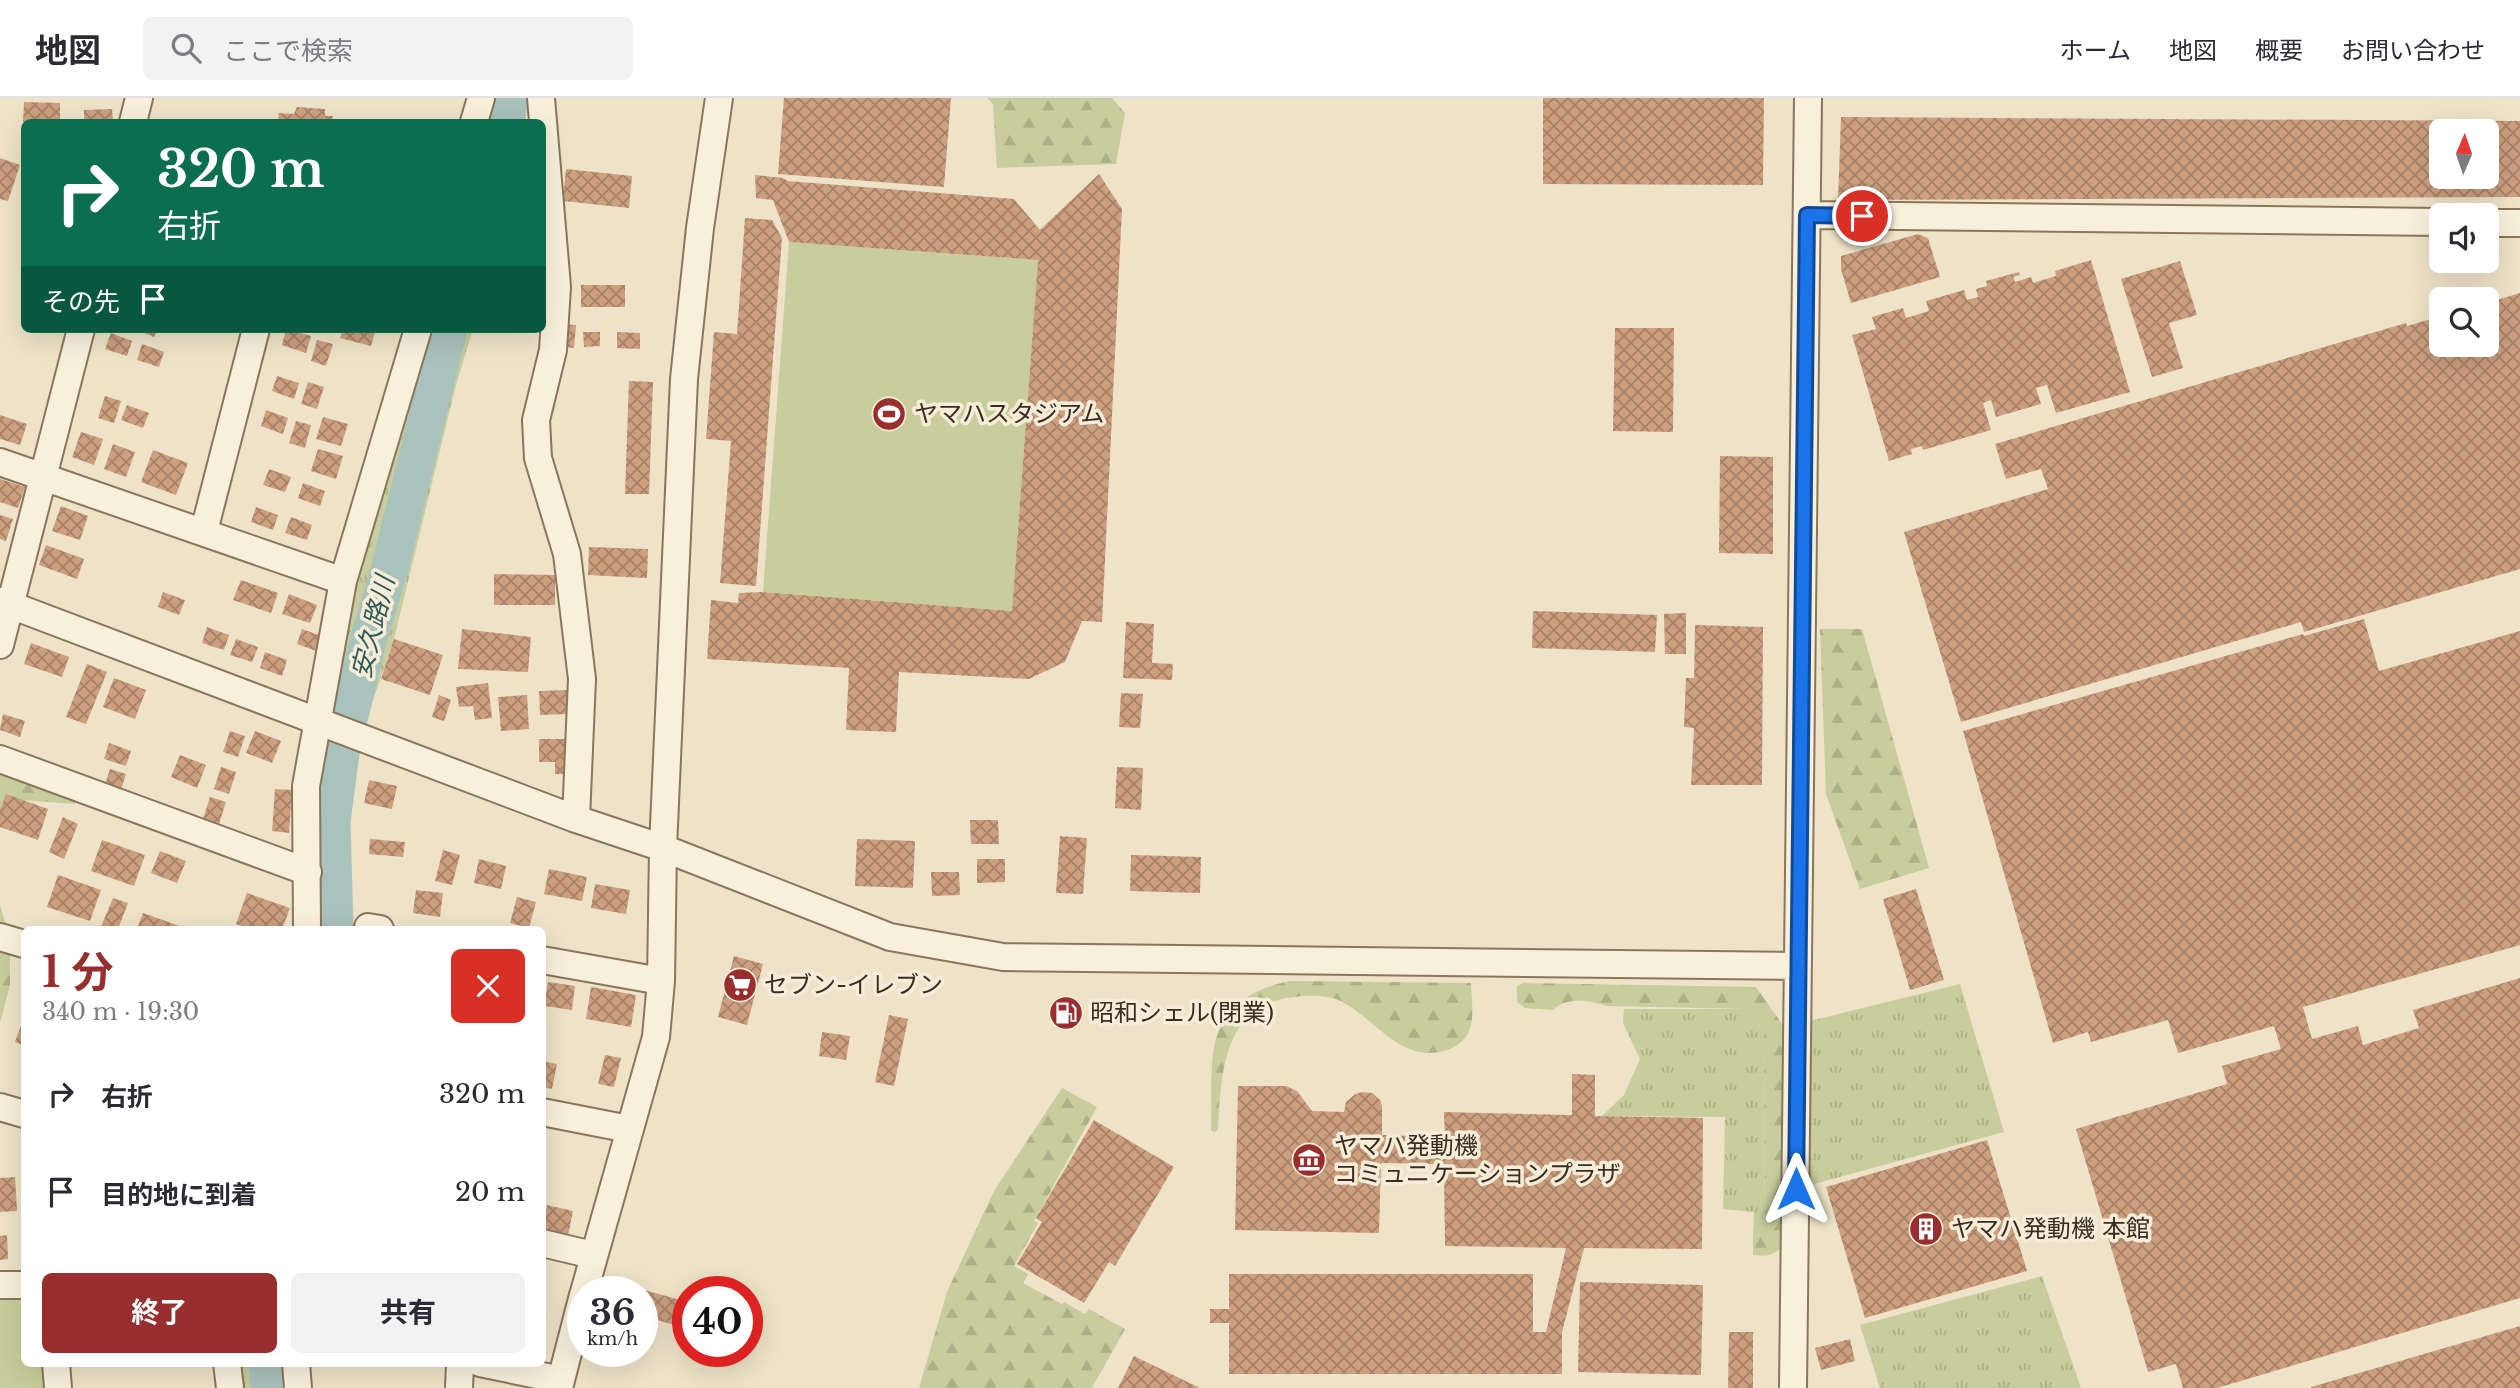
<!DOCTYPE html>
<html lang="ja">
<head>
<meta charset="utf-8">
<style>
  :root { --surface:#fff; --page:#f2f2f3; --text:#2b2b33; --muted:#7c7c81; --line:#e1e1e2; --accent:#992e2e }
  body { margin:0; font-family:"Libre Baskerville","Noto Sans JP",serif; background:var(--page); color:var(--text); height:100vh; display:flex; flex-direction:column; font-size:26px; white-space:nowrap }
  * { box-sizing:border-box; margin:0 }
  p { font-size:23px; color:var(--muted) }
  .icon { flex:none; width:38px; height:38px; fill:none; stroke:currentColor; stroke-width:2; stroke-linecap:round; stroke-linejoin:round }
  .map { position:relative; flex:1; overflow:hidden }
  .panel { position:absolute; left:21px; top:828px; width:525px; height:441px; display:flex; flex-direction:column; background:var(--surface); border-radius:10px; box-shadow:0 7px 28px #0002 }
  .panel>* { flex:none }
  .top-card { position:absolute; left:21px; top:21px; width:525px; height:214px; border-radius:10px; box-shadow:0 7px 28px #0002; background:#0b6e4f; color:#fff; overflow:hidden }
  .needle { width:46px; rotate:2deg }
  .controls { position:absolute; left:2429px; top:21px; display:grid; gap:14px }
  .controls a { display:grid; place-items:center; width:70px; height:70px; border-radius:10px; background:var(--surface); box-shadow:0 7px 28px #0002; font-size:35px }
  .speed { position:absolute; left:567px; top:1178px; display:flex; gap:14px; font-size:35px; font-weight:700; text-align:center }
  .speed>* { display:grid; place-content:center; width:91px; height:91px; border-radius:50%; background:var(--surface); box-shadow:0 7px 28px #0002; line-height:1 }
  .speed small { font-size:18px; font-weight:400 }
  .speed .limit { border:10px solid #d22; background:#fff; color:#111 }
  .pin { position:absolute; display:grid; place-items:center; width:60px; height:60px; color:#fff; margin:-30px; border:4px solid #fff; border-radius:50%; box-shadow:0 2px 7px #0007 }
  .me { position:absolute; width:77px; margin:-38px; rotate:0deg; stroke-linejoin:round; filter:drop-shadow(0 0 5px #0008) }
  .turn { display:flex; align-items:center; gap:24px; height:147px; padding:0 21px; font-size:32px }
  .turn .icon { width:91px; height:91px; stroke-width:2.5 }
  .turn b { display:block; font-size:49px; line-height:60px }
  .then { display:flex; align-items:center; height:66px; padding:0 21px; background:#0003; gap:14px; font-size:26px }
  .round { display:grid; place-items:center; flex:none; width:74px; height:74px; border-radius:10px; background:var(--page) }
  .overview { display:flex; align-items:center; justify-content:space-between; height:119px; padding:0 21px }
  h1 { font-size:42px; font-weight:700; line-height:52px; color:var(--accent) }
  .action { display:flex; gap:14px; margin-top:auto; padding:14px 21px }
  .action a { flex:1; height:80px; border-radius:10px; background:var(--accent); color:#fff; font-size:28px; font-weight:700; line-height:80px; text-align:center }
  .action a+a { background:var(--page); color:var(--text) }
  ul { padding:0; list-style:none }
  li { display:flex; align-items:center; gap:21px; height:98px; padding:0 21px }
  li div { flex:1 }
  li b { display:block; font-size:26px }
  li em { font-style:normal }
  header { display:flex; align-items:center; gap:42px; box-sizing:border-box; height:98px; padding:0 35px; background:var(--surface); border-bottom:2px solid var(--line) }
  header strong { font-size:33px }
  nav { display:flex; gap:38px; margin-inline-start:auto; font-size:24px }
  .search { width:490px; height:63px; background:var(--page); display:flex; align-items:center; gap:18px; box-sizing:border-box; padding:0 24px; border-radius:10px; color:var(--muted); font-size:26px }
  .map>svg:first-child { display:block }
</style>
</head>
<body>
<header>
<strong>地図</strong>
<div class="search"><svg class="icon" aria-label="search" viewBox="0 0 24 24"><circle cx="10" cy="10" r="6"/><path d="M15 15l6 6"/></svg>ここで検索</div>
<nav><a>ホーム</a><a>地図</a><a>概要</a><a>お問い合わせ</a></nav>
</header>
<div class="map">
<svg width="2520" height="1290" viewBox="0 0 2520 1290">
  <defs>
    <pattern id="grass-tufts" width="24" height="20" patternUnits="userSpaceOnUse" patternTransform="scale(1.75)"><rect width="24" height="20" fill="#c7cd9c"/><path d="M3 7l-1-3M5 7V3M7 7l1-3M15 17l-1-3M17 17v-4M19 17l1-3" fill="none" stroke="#acb086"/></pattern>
    <pattern id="forest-firs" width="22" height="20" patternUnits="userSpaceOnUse" patternTransform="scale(1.75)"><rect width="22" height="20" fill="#c7cd9c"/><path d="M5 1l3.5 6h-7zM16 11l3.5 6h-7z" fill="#acb086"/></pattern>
    <pattern id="building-cross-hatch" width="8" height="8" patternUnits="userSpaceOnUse" patternTransform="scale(1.75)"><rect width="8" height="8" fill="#cc9f7f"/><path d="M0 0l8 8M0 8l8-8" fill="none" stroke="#a78268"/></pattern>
  </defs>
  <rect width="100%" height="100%" fill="#eee3c8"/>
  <path fill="url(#grass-tufts)" d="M481,0H524V24H474Z
    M418,231H473L456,287L394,541L353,661L347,719V780L353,824L356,831H306V688Z
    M1960,886L2004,1034L1796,1091L1810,923Z
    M1624,911H1746L1764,934L1765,1139L1753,1137L1754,1114L1723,1111L1725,1019L1602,1018L1624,997L1640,961L1623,925Z
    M2042,1178L2081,1290H1880L1860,1227Z
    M230,1265H297L300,1290H234Z"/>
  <path fill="url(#forest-firs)" d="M987,0H1112L1125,15L1116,66L997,70L993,6Z
    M1820,531H1862L1929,770L1860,791L1826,696Z
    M0,661L75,689V706L21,702L0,712Z
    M0,807L10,842V887L0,925Z
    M1290,883L1471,885C1472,913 1479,941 1447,952C1402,967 1377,922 1341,903C1328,897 1309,897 1294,899C1223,906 1221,975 1218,1031L1215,1034L1211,1033C1213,959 1199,902 1290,883Z
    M1524,885L1756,889L1785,930L1784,1147C1775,1157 1766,1159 1753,1157V1137L1765,1138L1764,934L1746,911L1606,908C1590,902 1566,899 1553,912L1525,910L1517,904V888Z
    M1062,990L1097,1009L1034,1123L1038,1125L1014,1168L1028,1176L1023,1185L1062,1206L1064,1204L1085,1216L1089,1211L1125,1231L1092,1290H919L947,1194L994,1093Z"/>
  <path fill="#c7cd9c" d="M789,144L1038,162L1012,513L763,494Z
    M24,1187V1265H56L58,1290H0V1188Z"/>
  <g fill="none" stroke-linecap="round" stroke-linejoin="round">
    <path stroke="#a9c2bb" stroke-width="37" d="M506,24L510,0
      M335,831L332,723L341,655L368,543L389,473L449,231
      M267,1265L269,1290"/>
  </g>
  <path fill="url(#building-cross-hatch)" fill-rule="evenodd" d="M784,0H951L944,89L778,76Z
    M1543,0H1764L1763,87L1543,86Z
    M24,4L60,5V24H23Z
    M297,9L325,11V18H333L332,24H278L279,15L294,16Z
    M112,11L113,24H84V12Z
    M1841,19L2520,23V99L1838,102ZM2441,33H2487V79H2441Z
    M0,60L20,67L8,103L0,101Z
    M566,71L632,78L629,110L563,103Z
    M1099,76L1122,111L1102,524L1082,523L1065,564L1029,581L899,574L896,634L846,632L849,570L707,561L711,502L738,505L739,495L762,494L1012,513L1038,162L789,144L773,102L756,100L755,77L783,80L788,83L1014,101L1040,132Z
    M745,120L772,122L782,140L756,488L720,485L731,343L706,341L714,234L737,236Z
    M1918,136L1928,140L1940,179L1851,205L1841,171V158Z
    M2091,162L2130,294L2056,315L2047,287L2036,290L2041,306L1996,319L1991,302L1983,305L1991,332L1923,352L1922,348L1911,351L1912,356L1889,363L1852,237L1876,231L1872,219L1903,210L1906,220L1929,213L1926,203L1964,192L1967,202L1978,199L1976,191L1987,188L1986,183L2019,174L2020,177L2013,179L2015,184L2031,179L2033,185L2056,178L2055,173Z
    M2180,163L2197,217L2169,225L2183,270L2152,279L2121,181Z
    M581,187H625V209H581Z
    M2520,195V471L2304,534L2301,524L1961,624L1904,434L2048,391L2041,371L2006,381L1995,346L2406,225L2407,228L2441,218V247H2487V205Z
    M560,226L576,227L574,250L558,249Z
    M1615,230H1674L1673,334L1613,333Z
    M133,231H158L154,239Z
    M286,231L311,238L306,255L282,247Z
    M343,231H376L371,248L340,240Z
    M583,234H600V248L584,249Z
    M617,234L640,235V251L617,250Z
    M111,235L132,243L127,258L105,251Z
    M317,242L333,246L326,268L311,263Z
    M142,246L164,254L159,269L137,262Z
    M277,278L299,285L294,301L272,293Z
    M629,283L653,284L649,396H625Z
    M308,284L324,289L317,311L301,306Z
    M105,298L121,303L114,325L98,320Z
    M127,307L149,315L143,330L121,322Z
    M266,312L288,320L283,336L261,328Z
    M0,317L27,326L20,347L0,341Z
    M323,319L348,326L341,348L316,341Z
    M296,323L311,327L305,350L289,345Z
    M81,334L103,341L94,367L72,359Z
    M113,346L135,354L126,379L104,371Z
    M318,351L343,358L336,381L311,373Z
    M153,352L188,365L176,397L141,384Z
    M1720,358L1773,359V456L1719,455Z
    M269,371L291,379L285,394L263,387Z
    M0,381L25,389L18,410L0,404Z
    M303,385L325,393L320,408L298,400Z
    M61,408L88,418L80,442L52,433Z
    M256,409L278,417L273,432L251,424Z
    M0,417L13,421L6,443L0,441Z
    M291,419L312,427L307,442L285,435Z
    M46,447L84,461L77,481L39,467Z
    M589,449L648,451L647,480L588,477Z
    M494,476L555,477V507H494Z
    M241,482L278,495L271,515L233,502Z
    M163,494L185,502L179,517L158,509Z
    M289,496L317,507L310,525L282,516Z
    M1533,513L1657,517L1655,554L1532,550Z
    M1686,515V556H1665L1664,516Z
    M2364,521L2379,573L2520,533V847L2303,909L2312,941L2358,928L2363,947L2419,930L2413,912L2520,880V1200L2217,1290H2183L2176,1266L2148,1274L2076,1031L2227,986L2222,968L2281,951L2274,928L2178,955L2168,922L2091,944L2088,934L2053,945L1963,633L2303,536L2304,538Z
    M1126,524L1154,526L1152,565L1173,566L1172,582L1123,580Z
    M1695,527L1763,529L1762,687H1691L1694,630L1684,629L1686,580H1694Z
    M207,529L229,537L224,552L202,545Z
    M302,531L324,539L319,554L297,546Z
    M462,531L531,539L528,574L458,571Z
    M236,541L258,549L252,564L230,557Z
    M394,541L443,557L430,597L381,581Z
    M31,545L69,559L62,579L24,566Z
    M265,554L287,562L282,578L260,570Z
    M87,566L107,574L86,626L66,619Z
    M114,580L146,592L135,621L103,609Z
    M488,585L492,620L475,622L473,608L459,609L456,589Z
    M567,592L568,616L540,617L539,593Z
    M1121,595L1143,596L1140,630L1119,629Z
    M439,597L451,602L444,623L432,619Z
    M527,597L529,631L501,633L498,599Z
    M3,616L25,623L20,639L0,632Z
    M230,633L245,638L238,659L223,654Z
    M255,633L281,643L272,665L246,655Z
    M539,641H570V676H555V664H539Z
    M109,645L131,653L126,668L104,661Z
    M180,657L206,667L197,690L171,679Z
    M221,669L236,674L229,696L214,691Z
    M1117,669L1143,670L1141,712L1115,710Z
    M110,671L126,676L119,698L103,693Z
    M369,682L397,688L392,711L364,705Z
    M275,691L292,692L289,735L272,733Z
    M6,696L48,711L38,742L0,729V712Z
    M210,699L226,704L219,726L203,721Z
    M63,719L78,726L64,761L49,754Z
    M970,722H998L999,746H971Z
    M1060,738L1087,740L1083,796L1056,795Z
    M370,741L405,744L403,759L369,756Z
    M857,741L915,743L913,790L855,788Z
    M102,742L145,757L134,788L91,773Z
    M443,752L460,757L452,787L435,783Z
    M160,753L186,763L177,785L151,775Z
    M1131,757L1201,759L1200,795L1130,793Z
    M479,761L506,768L501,791L474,785Z
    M977,761H1005V784L977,785Z
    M549,771L587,779L582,803L544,796Z
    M931,774H959L960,797L932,798Z
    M58,777L101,792L90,823L47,809Z
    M595,786L630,792L626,816L591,810Z
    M1916,791L1944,882L1910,892L1883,801Z
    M416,792L443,795L440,819L413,815Z
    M247,795L290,810L282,831H251L236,826Z
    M517,799L536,804L529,830L510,825Z
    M113,800L128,805L118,831H100Z
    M143,815L188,831H137Z
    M734,858L763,866L747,927L718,919Z
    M548,884L575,888L572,912L544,908Z
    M591,889L636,897L631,929L586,921Z
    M889,917L908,921L894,988L875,984Z
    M24,919V948L15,944Z
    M822,934L850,938L846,962L819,958Z
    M605,957L621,960L614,989L598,986Z
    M542,963L557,966L552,991L542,989Z
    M1572,976L1595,977V1018L1703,1020L1702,1151L1584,1150L1562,1234V1276H1229V1225H1210V1211H1229V1176H1533V1234H1546L1566,1150L1445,1148L1444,1066L1381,1065L1379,1135L1235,1132L1238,988H1286L1297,993L1312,1013L1344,1014L1346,1004L1354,997L1361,994L1372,995L1380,1002L1382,1008V1037L1445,1039L1444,1014L1572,1017Z
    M1094,1022L1174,1069L1115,1168L1109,1164L1084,1205L1017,1166L1042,1124L1036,1120Z
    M1987,1042L2027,1173L1865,1220L1826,1089Z
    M15,1079L17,1113L0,1114V1080Z
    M547,1107L573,1113L568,1138L542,1132Z
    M7,1137L8,1161L0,1162V1138Z
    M1580,1184L1703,1187L1701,1277L1578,1274Z
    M622,1186L688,1204L686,1230L642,1218V1194H620Z
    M2520,1228V1290H2311V1289Z
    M1729,1234H1753V1290H1728Z
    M1850,1241L1855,1263L1821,1272L1815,1250Z
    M1134,1258L1200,1290H1118Z"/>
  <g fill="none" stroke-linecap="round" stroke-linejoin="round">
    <g stroke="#8a755d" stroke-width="30">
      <path id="minor" d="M541,0L557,189L553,252L536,322L538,360L567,456L582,581L576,721
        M133,24L139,0
        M474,24L481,0
        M1807,117L2441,124
        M2487,125H2520
        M0,364L343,483
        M204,433L256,231
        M0,503L576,721L663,750L890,839L1003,859L1798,868
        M0,547L81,231
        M0,661L308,774
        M307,831L306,688L343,483L418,231
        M368,831V829L380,831
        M0,839L24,846
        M542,862L661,883
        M0,1009L24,1016
        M542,1014L629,1031
        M542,1145L593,1157
        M0,1187H24
        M584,1194L656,939L661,883L663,750L684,281L700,130L719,0
        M56,1265L58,1290
        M227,1265L230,1290
        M296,1265L298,1290
        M480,1265L561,1282
        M459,1290L460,1265
        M559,1290L583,1197
        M1793,1290L1808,0"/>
    </g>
    <use href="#minor" stroke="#f9f0dc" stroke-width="26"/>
  </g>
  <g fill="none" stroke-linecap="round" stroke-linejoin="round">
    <g stroke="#114b97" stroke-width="18">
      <path id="route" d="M1796,1091L1807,117L1862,118"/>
    </g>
    <use href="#route" stroke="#1a73e8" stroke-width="12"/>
  </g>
  <defs>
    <g id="stadium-disc" transform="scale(1.75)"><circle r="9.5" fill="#992e2e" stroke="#f6edd8"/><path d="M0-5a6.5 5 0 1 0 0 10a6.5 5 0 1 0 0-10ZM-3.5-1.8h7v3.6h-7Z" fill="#fff"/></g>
    <g id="supermarket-disc" transform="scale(1.75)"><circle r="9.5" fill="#992e2e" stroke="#f6edd8"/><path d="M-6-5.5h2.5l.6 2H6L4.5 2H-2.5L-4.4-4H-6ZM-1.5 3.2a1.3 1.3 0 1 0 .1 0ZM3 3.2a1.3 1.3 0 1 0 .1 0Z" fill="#fff"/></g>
    <g id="fuel-disc" transform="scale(1.75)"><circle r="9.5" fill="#992e2e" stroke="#f6edd8"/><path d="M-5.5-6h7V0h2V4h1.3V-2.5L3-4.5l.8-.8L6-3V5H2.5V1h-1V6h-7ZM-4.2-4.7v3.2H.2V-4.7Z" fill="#fff"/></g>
    <g id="museum-disc" transform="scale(1.75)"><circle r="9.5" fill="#992e2e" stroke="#f6edd8"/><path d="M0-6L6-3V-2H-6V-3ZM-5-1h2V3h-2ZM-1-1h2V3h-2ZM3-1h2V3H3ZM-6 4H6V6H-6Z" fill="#fff"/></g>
    <g id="building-disc" transform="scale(1.75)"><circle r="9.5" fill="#992e2e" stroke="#f6edd8"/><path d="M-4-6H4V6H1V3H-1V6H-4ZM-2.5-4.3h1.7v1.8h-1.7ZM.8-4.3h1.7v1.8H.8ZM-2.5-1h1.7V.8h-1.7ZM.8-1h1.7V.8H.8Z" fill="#fff"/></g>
  </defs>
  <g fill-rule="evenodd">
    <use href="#stadium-disc" x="889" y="316"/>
    <use href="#supermarket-disc" x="740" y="887"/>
    <use href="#fuel-disc" x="1066" y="915"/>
    <use href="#museum-disc" x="1309" y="1062"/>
    <use href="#building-disc" x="1926" y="1131"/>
  </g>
  <g text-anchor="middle" stroke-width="7" stroke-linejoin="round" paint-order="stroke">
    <g font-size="24" fill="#3b2d20" stroke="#f6edd8" text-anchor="start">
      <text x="914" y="324">ヤマハスタジアム</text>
      <text x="764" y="895">セブン-イレブン</text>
      <text x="1090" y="923">昭和シェル(閉業)</text>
      <text x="1334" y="1056">ヤマハ発動機<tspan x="1334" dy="28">コミュニケーションプラザ</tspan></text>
      <text x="1951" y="1139">ヤマハ発動機 本館</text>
    </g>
    <g font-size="26" font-style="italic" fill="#305a58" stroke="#f6edd8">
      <text transform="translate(373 529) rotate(-76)" y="9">安久路川</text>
    </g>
  </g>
</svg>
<div class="controls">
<a><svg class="needle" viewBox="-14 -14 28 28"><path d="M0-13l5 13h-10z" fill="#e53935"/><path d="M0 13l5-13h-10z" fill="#7c7c81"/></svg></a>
<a><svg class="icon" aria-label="sound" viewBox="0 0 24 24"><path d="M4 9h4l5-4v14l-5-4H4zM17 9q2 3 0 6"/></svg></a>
<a><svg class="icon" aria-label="search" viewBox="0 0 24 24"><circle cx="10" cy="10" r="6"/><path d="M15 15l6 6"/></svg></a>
</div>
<div class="speed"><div>36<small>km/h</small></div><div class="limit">40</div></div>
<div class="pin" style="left:1862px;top:118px;background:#d93025"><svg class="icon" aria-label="arrive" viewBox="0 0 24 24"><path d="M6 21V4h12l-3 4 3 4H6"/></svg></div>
<svg class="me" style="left:1796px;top:1091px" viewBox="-20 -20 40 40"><path d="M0-17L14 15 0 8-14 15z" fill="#1a73e8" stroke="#fff" stroke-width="4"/></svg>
<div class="top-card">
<div class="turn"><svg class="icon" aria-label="right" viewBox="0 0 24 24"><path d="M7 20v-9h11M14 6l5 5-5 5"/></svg><div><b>320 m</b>右折</div></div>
<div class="then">その先<svg class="icon" aria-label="arrive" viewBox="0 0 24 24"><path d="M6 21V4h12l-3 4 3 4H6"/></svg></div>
</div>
<section class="panel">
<div class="overview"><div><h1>1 分</h1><p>340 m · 19:30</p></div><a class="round" style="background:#d93025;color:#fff"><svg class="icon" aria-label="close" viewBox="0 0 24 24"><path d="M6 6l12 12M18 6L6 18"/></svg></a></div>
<ul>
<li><svg class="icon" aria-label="right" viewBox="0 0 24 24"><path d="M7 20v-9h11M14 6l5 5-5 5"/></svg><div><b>右折</b></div><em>320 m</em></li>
<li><svg class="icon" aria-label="arrive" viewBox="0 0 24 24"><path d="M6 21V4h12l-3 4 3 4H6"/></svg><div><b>目的地に到着</b></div><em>20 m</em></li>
</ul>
<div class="action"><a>終了</a><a>共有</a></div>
</section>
</div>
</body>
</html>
